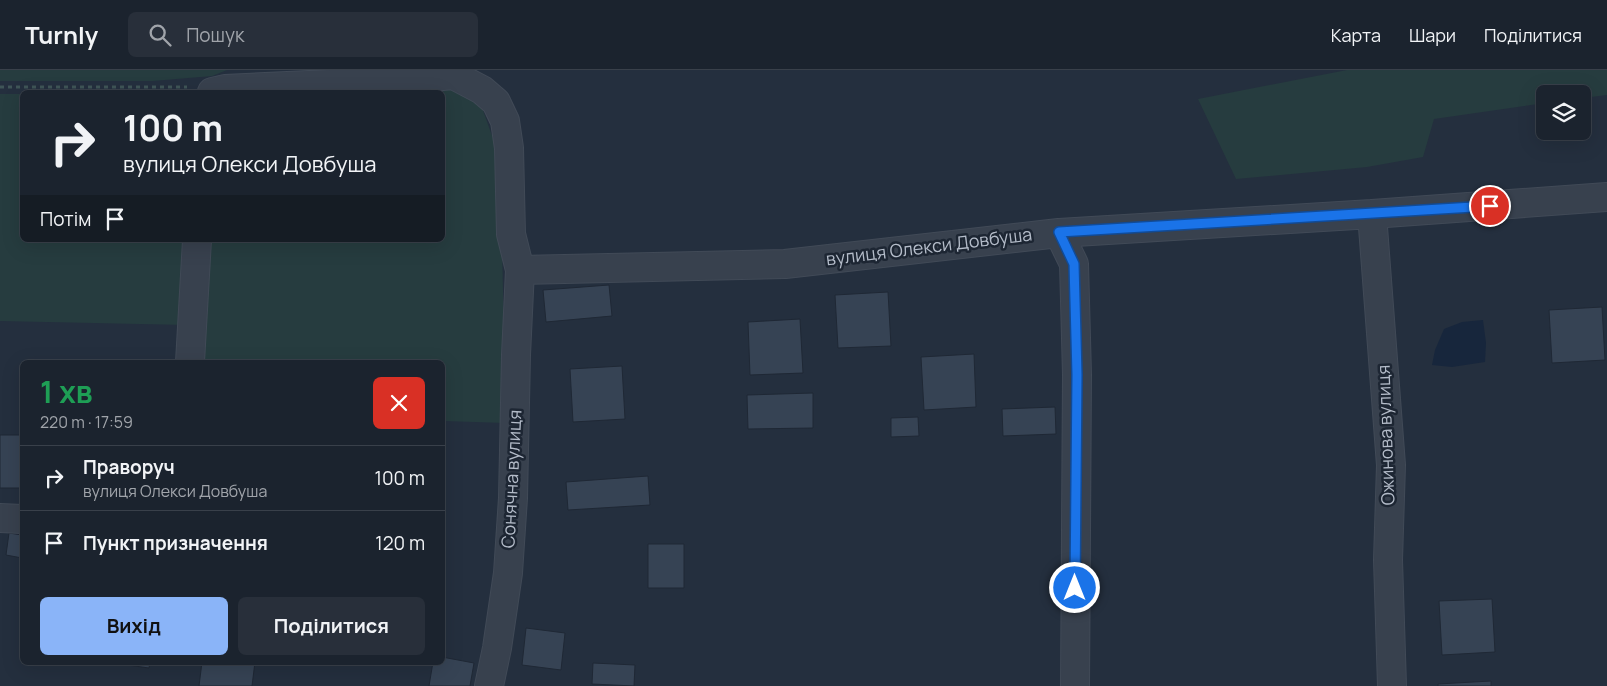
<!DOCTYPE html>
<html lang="uk">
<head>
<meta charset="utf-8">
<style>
  :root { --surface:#1b232e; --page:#282f3a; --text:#f1f3f6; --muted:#a0a4aa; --line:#39404a; --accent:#8ab4f8 }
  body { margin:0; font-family:Manrope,sans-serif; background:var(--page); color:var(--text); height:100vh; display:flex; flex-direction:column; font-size:19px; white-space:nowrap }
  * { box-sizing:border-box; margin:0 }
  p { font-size:16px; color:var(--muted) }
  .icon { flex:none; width:28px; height:28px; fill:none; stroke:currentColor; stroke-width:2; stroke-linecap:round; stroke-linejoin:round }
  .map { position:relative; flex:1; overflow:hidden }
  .details { position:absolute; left:20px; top:290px; width:425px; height:305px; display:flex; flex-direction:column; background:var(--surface); border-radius:8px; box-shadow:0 5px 20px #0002,0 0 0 1px var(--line) }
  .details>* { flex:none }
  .guide { position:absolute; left:20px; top:20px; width:425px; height:152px; border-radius:8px; box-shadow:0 5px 20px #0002,0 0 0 1px var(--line); background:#1b232e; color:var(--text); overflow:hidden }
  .buttons { position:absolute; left:1536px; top:15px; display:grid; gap:10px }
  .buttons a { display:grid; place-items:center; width:55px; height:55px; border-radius:8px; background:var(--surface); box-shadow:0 5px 20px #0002,0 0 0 1px var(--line); font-size:25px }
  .pin { position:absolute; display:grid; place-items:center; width:42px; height:42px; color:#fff; margin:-21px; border:2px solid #fff; border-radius:50%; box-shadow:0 1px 5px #0007 }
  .me { position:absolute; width:55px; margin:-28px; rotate:0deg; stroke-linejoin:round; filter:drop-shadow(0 0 4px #0008) }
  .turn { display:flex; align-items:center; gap:18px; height:105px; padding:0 20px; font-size:22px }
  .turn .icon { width:65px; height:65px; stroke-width:2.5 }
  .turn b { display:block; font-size:35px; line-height:42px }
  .then { display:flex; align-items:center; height:48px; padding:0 20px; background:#0003; gap:10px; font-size:19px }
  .round { display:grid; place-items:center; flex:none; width:52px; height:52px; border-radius:8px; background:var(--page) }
  .headline { display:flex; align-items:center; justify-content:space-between; height:85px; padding:0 20px }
  h1 { font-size:30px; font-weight:700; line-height:38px; color:#1e9e55 }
  .button { display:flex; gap:10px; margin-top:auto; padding:10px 20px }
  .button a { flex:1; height:58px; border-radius:8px; background:var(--accent); color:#111; font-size:20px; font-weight:700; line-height:58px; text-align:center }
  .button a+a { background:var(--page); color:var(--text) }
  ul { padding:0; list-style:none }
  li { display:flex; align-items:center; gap:15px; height:65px; padding:0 20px; border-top:1px solid var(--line) }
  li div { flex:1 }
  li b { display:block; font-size:19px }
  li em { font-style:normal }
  header { display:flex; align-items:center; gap:30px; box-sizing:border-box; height:70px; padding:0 25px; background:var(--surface); border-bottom:1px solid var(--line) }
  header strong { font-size:24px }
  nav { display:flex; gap:28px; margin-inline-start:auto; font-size:18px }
  .search { width:350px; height:45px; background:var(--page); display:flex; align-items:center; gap:12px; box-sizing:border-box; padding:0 18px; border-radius:8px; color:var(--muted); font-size:19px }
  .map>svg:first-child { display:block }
</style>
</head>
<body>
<header>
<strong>Turnly</strong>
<div class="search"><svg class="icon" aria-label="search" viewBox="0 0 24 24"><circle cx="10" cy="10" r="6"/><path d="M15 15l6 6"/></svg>Пошук</div>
<nav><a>Карта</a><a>Шари</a><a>Поділитися</a></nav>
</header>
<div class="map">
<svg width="1607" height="616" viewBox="0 0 1607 616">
  <rect width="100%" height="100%" fill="#242f3e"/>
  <path fill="#263c3f" d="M0,0H227L212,6L153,11H0Z
    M1347,0H1607V25L1583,28L1582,24H1545V33L1434,49L1423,87L1367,97L1236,109L1198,29Z
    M460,19L480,32L500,88L506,353L443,351L442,292H197L186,255L0,251V24H22V170H442V22H417Z"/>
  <path fill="#17263c" d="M1483,250L1486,273L1485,292L1452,297L1432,295L1435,280L1444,259L1462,252Z"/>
  <path fill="#364354" stroke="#1f2835" d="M609,215L612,246L546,252L543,220Z
    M888,222L891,276L838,278L835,225Z
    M1602,237L1605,290L1552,293L1549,240Z
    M800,249L803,303L750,305L748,252Z
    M974,284L976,337L924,340L921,287Z
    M622,296L625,349L573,352L570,299Z
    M813,323V358L748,359L747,325Z
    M1055,337L1056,364L1003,366L1002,339Z
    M918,347L919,366L891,367V348Z
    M0,365H20V418H0Z
    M648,406L650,435L568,440L566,412Z
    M9,463L22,465V488L6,485Z
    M648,474H684V518H648Z
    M1492,529L1495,582L1442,585L1439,531Z
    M526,558L565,563L561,600L522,595Z
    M442,587L474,593L470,616H429L433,592H442Z
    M106,592H150L149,598Z
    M202,592H255L252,616H199Z
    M593,593L635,595L634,616L592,614Z
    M1491,611V616H1438V614Z"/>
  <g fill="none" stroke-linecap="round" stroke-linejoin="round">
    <g stroke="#414a57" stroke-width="30">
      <path id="minor" d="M444,0L482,20L496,32L505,51L509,78L511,164L520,200L516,285L513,428L508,503L497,578L489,616
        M212,22L225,19L393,11L452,5
        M1372,144L1391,395L1388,490L1392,616
        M1059,163L1074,194L1077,305L1075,616
        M520,200L785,194L1059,163L1372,144L1607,127
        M190,292L197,170
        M0,448L22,449"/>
    </g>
    <path stroke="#3f5557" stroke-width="3" stroke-dasharray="4 4" stroke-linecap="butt" d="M0,17H187"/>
    <use href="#minor" stroke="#38414e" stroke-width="28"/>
  </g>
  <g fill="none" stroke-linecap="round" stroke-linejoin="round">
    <g stroke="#114b97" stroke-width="12">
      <path id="route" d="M1075,518L1077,305L1074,194L1059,162L1490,136"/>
    </g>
    <use href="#route" stroke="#1a73e8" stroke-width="9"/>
  </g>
  <g text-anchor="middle" stroke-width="5" stroke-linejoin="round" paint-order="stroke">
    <g font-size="18" fill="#b4bcc9" stroke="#1d2633">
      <text transform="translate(929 177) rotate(-7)" y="6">вулиця Олекси Довбуша</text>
      <text transform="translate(1386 365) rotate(-92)" y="6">Ожинова вулиця</text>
      <text transform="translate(512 409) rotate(-87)" y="6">Сонячна вулиця</text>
    </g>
  </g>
</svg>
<div class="buttons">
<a><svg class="icon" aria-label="layers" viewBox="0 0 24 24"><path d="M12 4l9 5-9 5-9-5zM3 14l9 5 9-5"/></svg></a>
</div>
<div class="pin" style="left:1490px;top:136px;background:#d93025"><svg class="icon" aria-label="arrive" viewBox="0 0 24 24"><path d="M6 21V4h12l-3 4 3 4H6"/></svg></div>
<svg class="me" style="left:1075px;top:518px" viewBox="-20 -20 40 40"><circle r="17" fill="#1a73e8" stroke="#fff" stroke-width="3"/><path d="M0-11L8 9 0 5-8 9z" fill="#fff"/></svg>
<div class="guide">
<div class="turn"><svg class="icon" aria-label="right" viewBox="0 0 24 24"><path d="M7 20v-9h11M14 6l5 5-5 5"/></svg><div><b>100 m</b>вулиця Олекси Довбуша</div></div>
<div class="then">Потім<svg class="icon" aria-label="arrive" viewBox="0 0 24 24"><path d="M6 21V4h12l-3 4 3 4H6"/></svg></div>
</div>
<section class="details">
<div class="headline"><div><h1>1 хв</h1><p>220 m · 17:59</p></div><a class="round" style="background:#d93025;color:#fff"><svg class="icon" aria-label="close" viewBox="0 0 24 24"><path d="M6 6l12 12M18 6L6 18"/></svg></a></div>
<ul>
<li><svg class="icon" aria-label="right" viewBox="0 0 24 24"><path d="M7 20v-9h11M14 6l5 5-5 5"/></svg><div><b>Праворуч</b><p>вулиця Олекси Довбуша</p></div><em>100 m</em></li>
<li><svg class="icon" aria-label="arrive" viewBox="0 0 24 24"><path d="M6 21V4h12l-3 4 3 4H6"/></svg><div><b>Пункт призначення</b></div><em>120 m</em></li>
</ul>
<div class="button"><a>Вихід</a><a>Поділитися</a></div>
</section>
</div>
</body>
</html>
